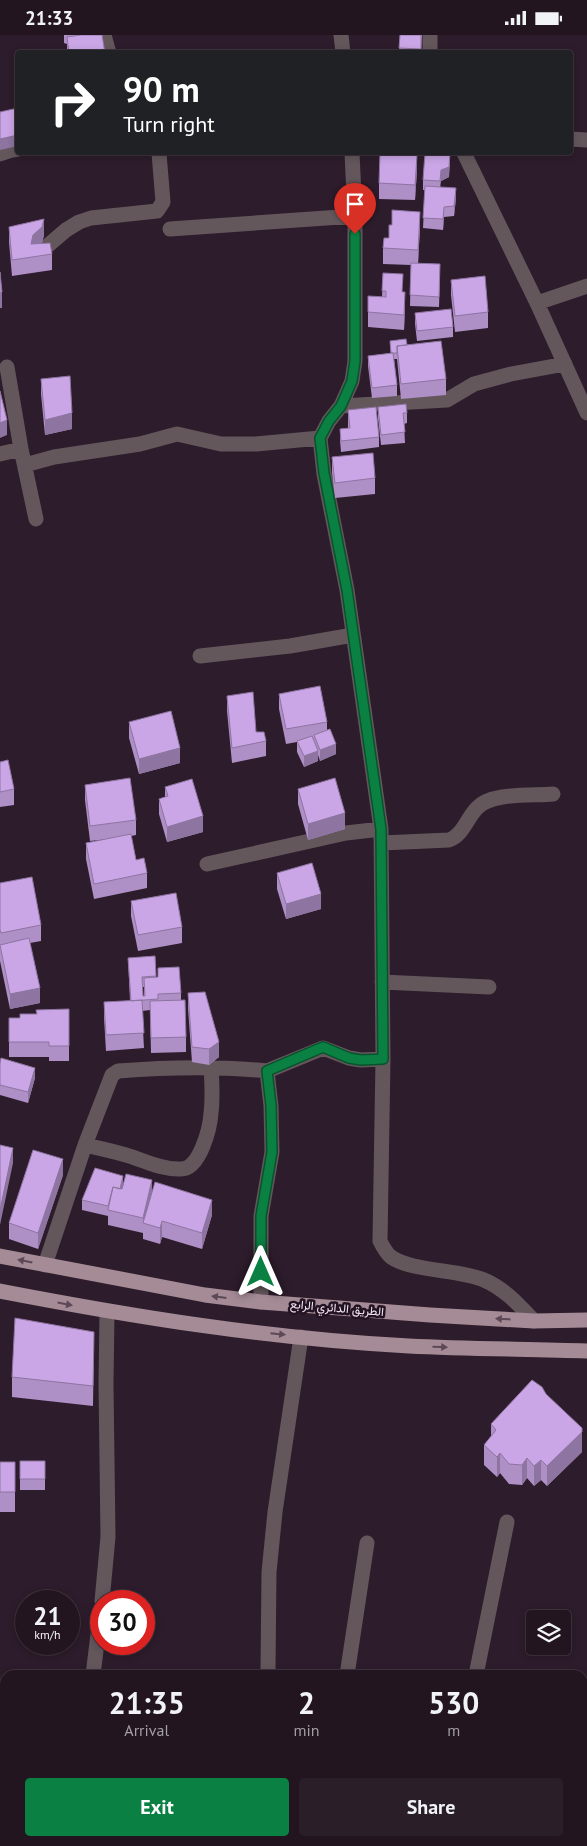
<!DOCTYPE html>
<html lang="en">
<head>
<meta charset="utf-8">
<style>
  :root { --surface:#221520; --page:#2a1e29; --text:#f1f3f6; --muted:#a29fa5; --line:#3f343e; --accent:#0b8043 }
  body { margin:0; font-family:"PT Sans",Vazirmatn,sans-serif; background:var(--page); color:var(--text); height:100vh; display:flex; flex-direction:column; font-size:19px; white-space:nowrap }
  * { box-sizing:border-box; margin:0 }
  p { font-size:16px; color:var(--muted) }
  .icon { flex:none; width:28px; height:28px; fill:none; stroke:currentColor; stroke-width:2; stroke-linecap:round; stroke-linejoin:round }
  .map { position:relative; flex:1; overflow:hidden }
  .details { position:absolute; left:0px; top:1635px; width:588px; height:176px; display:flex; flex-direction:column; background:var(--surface); border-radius:15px 15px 0 0; box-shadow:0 2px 8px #0003,0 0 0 1px var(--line) }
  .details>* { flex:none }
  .top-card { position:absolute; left:15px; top:15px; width:558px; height:105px; border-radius:5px; box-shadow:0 2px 8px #0003,0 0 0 1px var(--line); background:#202124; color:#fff; overflow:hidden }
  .tools { position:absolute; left:526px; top:1575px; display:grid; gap:10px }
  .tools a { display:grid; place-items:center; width:45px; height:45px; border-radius:5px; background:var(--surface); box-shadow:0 2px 8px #0003,0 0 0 1px var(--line); font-size:25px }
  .speed { position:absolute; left:15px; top:1555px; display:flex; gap:10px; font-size:25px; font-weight:700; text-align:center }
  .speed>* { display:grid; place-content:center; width:65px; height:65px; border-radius:50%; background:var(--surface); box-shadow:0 2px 8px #0003,0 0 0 1px var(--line); line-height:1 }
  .speed small { font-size:12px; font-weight:400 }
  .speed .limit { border:8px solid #d22; background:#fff; color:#111 }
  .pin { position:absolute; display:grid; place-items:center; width:42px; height:42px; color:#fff; margin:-51px -21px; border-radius:50% 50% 50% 0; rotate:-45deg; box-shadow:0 0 5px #0007 }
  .pin .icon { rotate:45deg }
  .me { position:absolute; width:55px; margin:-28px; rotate:0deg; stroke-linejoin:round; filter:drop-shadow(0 0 4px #0008) }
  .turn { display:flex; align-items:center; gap:18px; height:105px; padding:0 25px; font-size:22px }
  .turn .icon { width:65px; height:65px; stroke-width:2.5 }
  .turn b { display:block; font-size:35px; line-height:42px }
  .eta { display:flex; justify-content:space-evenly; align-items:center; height:85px; text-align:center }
  .eta b { font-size:30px; font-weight:700; line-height:35px }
  .action { display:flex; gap:10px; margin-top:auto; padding:10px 25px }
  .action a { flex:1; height:58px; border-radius:5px; background:var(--accent); color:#fff; font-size:20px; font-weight:700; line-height:58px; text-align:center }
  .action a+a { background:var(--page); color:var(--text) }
  .status { display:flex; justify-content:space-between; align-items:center; height:35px; padding:0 25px; background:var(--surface); direction:ltr }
  .status svg { height:14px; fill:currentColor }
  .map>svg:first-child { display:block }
</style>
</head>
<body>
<div class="status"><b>21:33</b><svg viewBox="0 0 49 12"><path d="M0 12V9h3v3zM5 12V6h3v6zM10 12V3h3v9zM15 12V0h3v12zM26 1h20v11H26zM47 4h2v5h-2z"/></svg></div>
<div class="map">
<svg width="587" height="1811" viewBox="0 0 587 1811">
  <rect width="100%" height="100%" fill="#2d1c2b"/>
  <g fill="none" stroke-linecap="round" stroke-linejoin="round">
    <path stroke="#63575c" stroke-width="15" d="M104,0L109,18
      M341,0L343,18
      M430,18V0
      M570,104L587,105
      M352,118L355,181V326L352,346L341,371L329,386L320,403L324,439L347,555L381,794L383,1024L380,1206C383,1212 386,1218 391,1222C413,1237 458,1234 484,1245C505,1254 519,1270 534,1286
      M464,118L537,268L587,378
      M0,119L12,115L18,114
      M170,194L355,181
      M45,213L66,195L79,187L91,183L157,176L163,167L159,118
      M537,268L587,251
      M7,332L21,414
      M341,371L447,365L474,349L511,339L565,329
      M0,419L21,414L36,484
      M25,430L54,422L140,409L177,399L221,409H256L320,403
      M200,621L290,611L353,600
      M382,808L449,805C463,800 467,783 477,773C491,757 533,761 553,759
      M207,829L346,798L381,794
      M382,947L489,952
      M85,1110C98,1113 112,1116 126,1120C143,1125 162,1135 181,1134C200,1134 210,1093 211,1078C213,1062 212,1047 211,1032
      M45,1230L85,1110L112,1040L118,1036C168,1032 217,1031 267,1036
      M261,1267V1181L272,1117L271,1071L267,1036L323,1013L349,1023L361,1025L383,1024
      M102,1566L108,1502L106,1349L107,1277
      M93,1640L101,1575
      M270,1640L268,1634L269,1537L275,1477L301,1302
      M347,1640L367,1508
      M476,1640L507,1487
      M582,1730L587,1732
      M86,1806V1811
      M207,1811V1806
      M378,1811V1806"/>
    <path stroke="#a48b96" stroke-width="15" d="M0,1221L205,1260L261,1267L430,1280L534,1286L587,1285
      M0,1256C135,1282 271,1304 409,1311C468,1314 528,1314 587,1316"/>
  </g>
  <path fill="#ae8fc6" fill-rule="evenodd" d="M64,0H102L105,18H67V9L64,8Z
    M400,0H422L421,18H399Z
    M450,124L449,142L441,146L440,152L456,163L454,181L444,182L443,195L423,193L425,155H423V145Z
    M417,135L415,165L379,164V148Z
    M9,192L44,200L42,208L41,209L52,219V235L12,241L9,207Z
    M420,192L418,228L440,240L439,272L410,271L411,230L383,229V213L389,203Z
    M383,238L403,257L405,272L404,295L368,292V277L382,262Z
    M451,245L488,277V293L455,297L451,260Z
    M415,278L453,292V302L417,306L415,289Z
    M390,306L407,310L446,344V360L401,364L397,324H394L397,350V361L372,363L368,331V321L391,318Z
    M41,344L72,394L45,400L41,359Z
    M378,372L407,378V388L404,389L405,408L381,410L378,383Z
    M348,375L379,402V412L341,417L340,405V394L348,393Z
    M332,422L375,443V459L335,463L332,438Z
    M279,659L327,687V696L336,719L320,726L318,720V726L304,732L297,717V707L286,709L279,674Z
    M227,661L256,697L266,706V721L232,728L227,676Z
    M129,687L180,728L139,739L129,703Z
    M0,727L14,754V770L0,772Z
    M85,750L136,785V800L131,801L136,825L147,838V853L94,864L86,824V808L109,804L90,806L85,765Z
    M165,752L203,797L167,807L159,779V764L165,762Z
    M298,754L345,794L308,805L298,769Z
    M277,838L321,874L286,884L277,854Z
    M0,848L41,890V906L30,908L40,968L10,974L0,926Z
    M131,866L182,892V908L138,916L131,881Z
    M155,921L156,942L181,958V966L186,1002V1017L151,1018L150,975L142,976L144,1013L106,1016L104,983V967L130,966L128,923ZM142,952H144V961H143Z
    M188,958L219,1022L209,1030L192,1027L188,974Z
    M69,974V1026H49V1022H9V983H20L36,979Z
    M0,1028L35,1043L28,1068L0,1060Z
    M63,1140L38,1214L9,1204V1188Z
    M123,1152L152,1158L212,1180L202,1214L162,1202L160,1209L143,1204V1198L108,1190V1181L82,1175V1165Z
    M94,1297L93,1371L12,1362V1342Z
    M546,1359L582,1413V1417L547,1451L541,1445L534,1451L527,1443L522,1450L509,1449L500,1438L497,1442L484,1430V1410L491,1402V1389Z
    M20,1426H45V1455H20Z
    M0,1427H15V1477H0Z"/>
  <path fill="#8d74a1" d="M18,100V111L0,115V104Z
    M450,118L449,142L441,146L440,157L441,135Z
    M417,120V135L415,165V150Z
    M456,153V163L454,181V171Z
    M444,172V182L443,195V184Z
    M420,177V192L418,230V215Z
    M44,184V200L42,208L33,215L31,209L33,200Z
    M2,257V273H0V258Z
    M405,257V272L404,295V280Z
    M72,378V394L45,400V385Z
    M7,385V400L0,403V388Z
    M336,709V719L320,726V715Z
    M180,713V728L139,739V724Z
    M318,716V726L304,732V721Z
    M345,778V794L308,805V789Z
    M203,781V797L167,807V792Z
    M321,859V874L286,884V869Z
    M40,953V968L10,974V959Z
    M219,1007V1022L209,1030V1014Z
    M35,1033V1043L28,1068V1057Z
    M13,1113V1128L0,1190V1175Z
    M63,1124V1140L38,1214V1198Z
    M123,1141V1152L119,1167V1156Z
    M152,1145V1160L143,1188V1183Z
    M212,1165V1180L202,1214V1198Z
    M162,1186V1202L160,1209V1193Z
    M582,1393V1417L547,1451V1431Z
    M500,1418V1438L497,1442V1422Z
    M527,1423V1443L522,1450V1430Z
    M541,1425V1445L534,1451V1431Z"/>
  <path fill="#caa6e6" stroke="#8d74a1" d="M81,0H102L105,18H69L67,2Z
    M400,0H421V14L399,13Z
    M18,73V100L0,104V77Z
    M380,118L417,120L415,150L379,148Z
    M425,118H450L449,132L441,135L440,146L423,145Z
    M425,151L456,153L454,171L444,172L443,184L423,183Z
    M392,175L420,177L418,215L383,213L384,203H389V190H392Z
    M44,184L42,192L33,200L31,209L50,208L52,219L12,225L9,192Z
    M411,228L440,229L439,262L410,260Z
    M0,237L2,257L0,258Z
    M383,238L403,239L402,257H405L404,280L368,277V261L386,262V256H382Z
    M485,241L488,277L455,281L451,245Z
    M451,274L453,292L417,296L415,278Z
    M406,304L407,310L397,311V318H391L390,306Z
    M441,306L446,344L401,349L397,311Z
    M393,318L397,350L372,353L368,321Z
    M70,341L72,378L45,385L41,344Z
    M0,356L7,385L0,388Z
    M406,369L407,378H403L405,397L381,400L378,372Z
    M376,372L379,402L341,406L340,394L350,393L348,375Z
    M373,418L375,443L335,448L332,422Z
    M320,651L327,687L286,694L279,659Z
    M253,657L256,697H264L266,706L232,713L227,661Z
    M171,676L180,713L139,724L129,687Z
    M330,694L336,709L320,715L314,700Z
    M312,701L318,716L304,721L297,706Z
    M8,725L14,754L0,757V727Z
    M130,743L136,785L90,791L85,750Z
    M335,743L345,778L308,789L298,754Z
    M192,744L203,781L167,792L159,764L168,761L165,752Z
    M131,799L136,825L144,823L147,838L94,849L86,808Z
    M312,828L321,859L286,869L277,838Z
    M32,842L41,890L1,898L0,895V848Z
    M176,858L182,892L138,900L131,866Z
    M29,903L40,953L10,959L0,910Z
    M155,921L156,941L142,942L143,961H145L144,943L158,942V933L179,932L181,958L158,959V964L131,966L128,923Z
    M205,957L219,1007L209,1014L192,1012L188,958Z
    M142,965L144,998L106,1000L104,967Z
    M185,965L186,1002L151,1003L150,966Z
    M69,974V1011H49V1007H9V983H20V979H37L36,975Z
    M1,1023L35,1033L28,1057L0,1050V1028Z
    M0,1110L13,1113L0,1175Z
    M33,1115L63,1124L38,1198L9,1188Z
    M95,1133L123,1141L120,1154L113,1152L108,1171L82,1165Z
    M126,1139L152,1145L143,1183L108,1175L113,1152L122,1154Z
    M155,1147L212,1165L202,1198L162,1186L160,1193L143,1188Z
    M15,1283L94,1297L93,1351L12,1342Z
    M532,1345L542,1352L546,1359L582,1393V1397L547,1431L541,1425L534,1431L527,1423L522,1430L509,1429L500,1418L497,1422L484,1410L496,1395L491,1389Z
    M20,1426H45V1444H20Z
    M0,1427H15V1457H0Z"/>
  <defs><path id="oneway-solid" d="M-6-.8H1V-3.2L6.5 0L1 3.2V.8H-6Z" transform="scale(1.25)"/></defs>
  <g fill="#5d4956">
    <use href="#oneway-solid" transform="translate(25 1226) rotate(-169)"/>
    <use href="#oneway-solid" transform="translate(219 1262) rotate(-173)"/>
    <use href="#oneway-solid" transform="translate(65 1269) rotate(11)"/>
    <use href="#oneway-solid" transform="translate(503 1284) rotate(-177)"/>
    <use href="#oneway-solid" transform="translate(278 1299) rotate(6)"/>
    <use href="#oneway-solid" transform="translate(440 1312) rotate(2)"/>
  </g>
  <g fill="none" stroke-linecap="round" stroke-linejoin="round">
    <g stroke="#07532c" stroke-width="12">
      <path id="route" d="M261,1237V1181L272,1117L271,1070L267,1036L323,1012L349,1023L361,1025L383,1024L381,794L347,555L324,438L320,403L329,386L341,371L352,346L355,326V199"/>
    </g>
    <use href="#route" stroke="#0b8043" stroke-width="9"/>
  </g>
  <g text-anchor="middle" stroke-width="5" stroke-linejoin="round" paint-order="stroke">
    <g font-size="12" fill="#f4e8f3" stroke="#231322">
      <text transform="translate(337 1273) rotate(5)" y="4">الطريق الدائري الرابع</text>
    </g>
  </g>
</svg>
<div class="tools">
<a><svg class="icon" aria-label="layers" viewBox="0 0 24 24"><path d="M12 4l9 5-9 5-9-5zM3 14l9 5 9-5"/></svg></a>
</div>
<div class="speed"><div>21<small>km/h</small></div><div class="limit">30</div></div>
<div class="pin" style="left:355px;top:199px;background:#d93025"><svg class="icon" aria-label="arrive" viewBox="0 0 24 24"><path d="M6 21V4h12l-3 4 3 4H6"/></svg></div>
<svg class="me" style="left:261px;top:1237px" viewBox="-20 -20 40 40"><path d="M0-17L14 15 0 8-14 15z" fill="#0b8043" stroke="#fff" stroke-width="4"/></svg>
<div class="top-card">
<div class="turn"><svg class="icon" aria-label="right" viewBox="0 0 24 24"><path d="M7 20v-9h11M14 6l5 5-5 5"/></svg><div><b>90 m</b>Turn right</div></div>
</div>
<section class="details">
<div class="eta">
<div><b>21:35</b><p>Arrival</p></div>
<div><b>2</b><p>min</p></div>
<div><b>530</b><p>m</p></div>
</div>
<div class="action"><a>Exit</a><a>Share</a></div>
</section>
</div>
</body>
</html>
